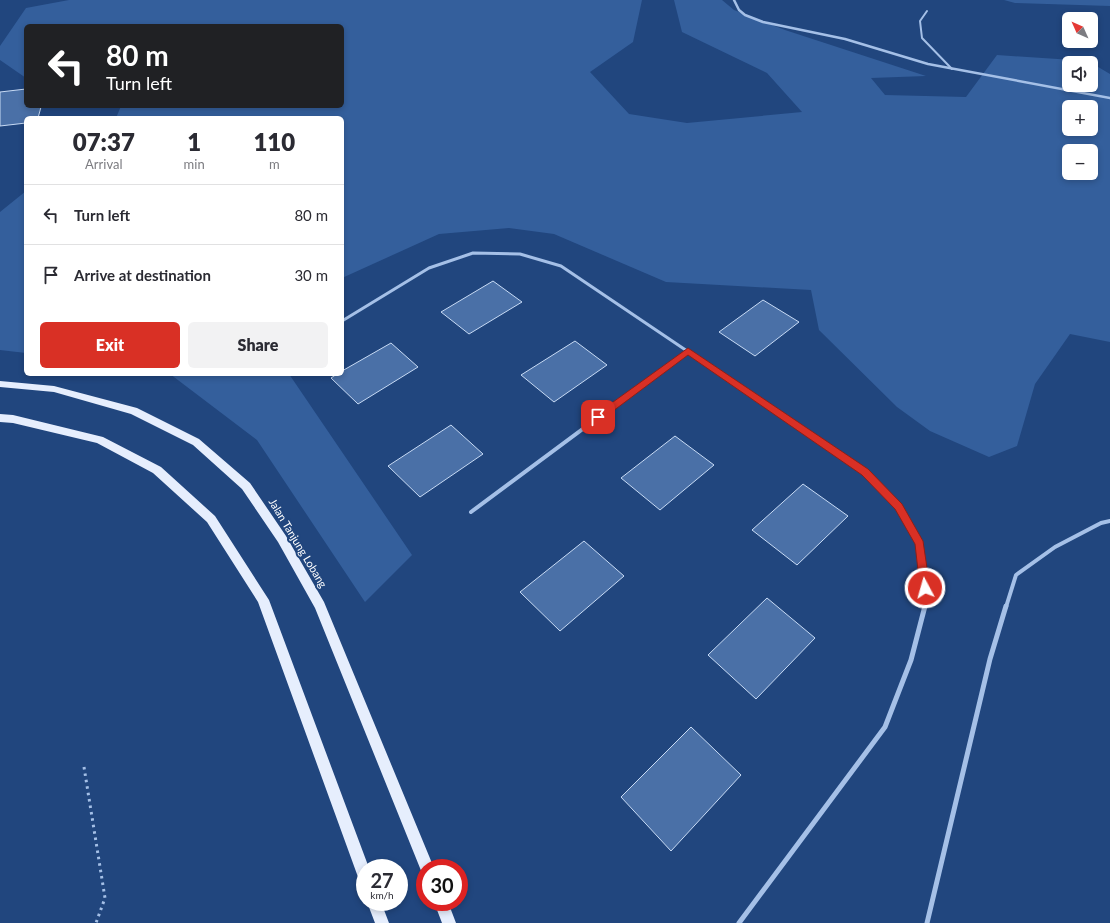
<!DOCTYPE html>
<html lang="en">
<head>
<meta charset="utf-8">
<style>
  :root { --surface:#fff; --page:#f2f2f3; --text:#2b2b33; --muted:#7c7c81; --line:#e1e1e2; --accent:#d93025 }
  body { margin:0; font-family:Lato,sans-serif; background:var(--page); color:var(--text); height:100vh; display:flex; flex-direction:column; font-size:15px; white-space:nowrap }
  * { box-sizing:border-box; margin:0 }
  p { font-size:13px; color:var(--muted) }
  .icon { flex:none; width:22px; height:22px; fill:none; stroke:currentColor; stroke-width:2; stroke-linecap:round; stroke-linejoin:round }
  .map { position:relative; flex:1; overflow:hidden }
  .sheet { position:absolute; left:24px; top:116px; width:320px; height:260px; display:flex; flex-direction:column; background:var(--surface); border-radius:6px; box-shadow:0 2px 6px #0003 }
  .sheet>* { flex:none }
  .guide { position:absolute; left:24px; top:24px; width:320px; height:84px; border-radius:6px; box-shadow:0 2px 6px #0003; background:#202124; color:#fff; overflow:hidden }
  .needle { width:26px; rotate:315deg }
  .controls { position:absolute; left:1062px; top:12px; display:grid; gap:8px }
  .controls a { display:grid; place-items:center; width:36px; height:36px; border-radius:6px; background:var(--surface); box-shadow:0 2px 6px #0003; font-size:20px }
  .speed { position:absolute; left:356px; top:859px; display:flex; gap:8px; font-size:20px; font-weight:700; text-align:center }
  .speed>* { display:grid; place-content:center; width:52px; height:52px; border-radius:50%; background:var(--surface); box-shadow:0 2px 6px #0003; line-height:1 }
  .speed small { font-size:10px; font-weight:400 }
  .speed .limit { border:6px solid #d22; background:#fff; color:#111 }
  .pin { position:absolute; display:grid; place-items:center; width:34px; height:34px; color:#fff; margin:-17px; border-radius:8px; box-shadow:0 2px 6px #0006 }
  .me { position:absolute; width:44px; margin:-22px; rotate:354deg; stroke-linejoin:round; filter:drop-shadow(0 0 3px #0008) }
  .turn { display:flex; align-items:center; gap:14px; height:84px; padding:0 16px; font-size:18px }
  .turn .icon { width:52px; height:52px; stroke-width:2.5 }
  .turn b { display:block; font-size:28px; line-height:34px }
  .eta { display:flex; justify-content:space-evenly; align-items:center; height:68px; text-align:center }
  .eta b { font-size:24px; font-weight:800; line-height:28px }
  .action { display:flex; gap:8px; margin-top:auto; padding:8px 16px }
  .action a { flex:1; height:46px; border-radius:6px; background:var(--accent); color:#fff; font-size:16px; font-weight:800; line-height:46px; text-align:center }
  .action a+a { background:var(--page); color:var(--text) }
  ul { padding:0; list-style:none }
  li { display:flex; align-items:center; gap:12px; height:60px; padding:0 16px; border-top:1px solid var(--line) }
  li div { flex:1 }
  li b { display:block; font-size:15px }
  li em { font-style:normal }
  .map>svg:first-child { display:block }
</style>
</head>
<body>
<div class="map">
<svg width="1110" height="923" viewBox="0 0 1110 923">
  <rect width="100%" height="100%" fill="#21467e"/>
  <path fill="#345f9c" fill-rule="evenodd" d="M69,0H642L633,42L590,72L629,114L687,123L802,112L767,73L682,32L674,0H722L734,10L785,30L926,76L871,78L885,95L966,97L997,55L1088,61L1110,74V342L1070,334L1035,384L1017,446L989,457L930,431L897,407L819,330L811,290L666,282L554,234L509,228L439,234L342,278V118H116L121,106H342V26H26V78L0,60V46L26,8ZM1069,63H1091V85H1069ZM1069,107H1091V129H1069ZM1069,151H1091V173H1069Z
    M1004,0H1110V6L1015,3Z
    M26,191V353L0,350V212Z
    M170,374H289L412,555L365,602L257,440Z"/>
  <path fill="#4a70a7" stroke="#c8dbf5" d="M26,89V106H53L41,107L38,118H26V123L0,126V92Z
    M493,281L522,302L469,334L441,312Z
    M763,300L799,322L755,356L719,332Z
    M575,341L607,365L554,402L521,375Z
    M391,343L418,367L358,404L331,378L337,374H342V371Z
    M451,425L483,454L420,497L388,466Z
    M675,436L714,465L660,510L621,478Z
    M803,484L848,516L797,565L752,530Z
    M584,541L624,576L560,631L520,592Z
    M767,598L815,638L756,699L708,655Z
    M691,727L741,775L671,851L621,797Z"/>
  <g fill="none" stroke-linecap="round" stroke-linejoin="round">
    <path stroke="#a5c0e7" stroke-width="3" stroke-dasharray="2.5 4" stroke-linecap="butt" d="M84,767L105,898L96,923"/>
    <path stroke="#a5c0e7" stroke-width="2" d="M927,11L920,21L922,38L952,69"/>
    <path stroke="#a5c0e7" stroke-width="2.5" d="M734,0L739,10L745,15L763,22L845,39L928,64L1110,98"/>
    <path stroke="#a5c0e7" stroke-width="3" d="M342,321L429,268L473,253L520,254L561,266L696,357
      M680,357L687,351"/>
    <path stroke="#a5c0e7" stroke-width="4" d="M695,356L865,472L899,506L920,543L926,603L925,607
      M471,512L681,356
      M1006,607L1016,575L1055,547L1101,523L1110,521"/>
    <path stroke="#a5c0e7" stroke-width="5" d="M739,923L885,727L911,660L925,606
      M927,923L990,659L1006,606"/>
    <path fill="#e6eefd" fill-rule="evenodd" d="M0,381L54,386L137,408L199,439L250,483L286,536L324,602L434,868H425V874L422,873L315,608L278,542L242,489L193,445L131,414L54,392L0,387Z
      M0,414L13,415L103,437L161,467L215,516L269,600L369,868H365V884L360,882L358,877L258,602L207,522L153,473L97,443L13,423L0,422Z
      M367,902H381L389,923H375Z
      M434,902H448L456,923H442Z"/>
  </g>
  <path fill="#d93025" stroke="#8d1f18" d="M688,348L868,469L902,504L923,541L930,588L928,591L925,592L920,588L915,544L895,509L862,475L688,355L601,420H595V415Z"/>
  <g text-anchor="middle" stroke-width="4" stroke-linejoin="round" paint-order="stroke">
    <g font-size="11" fill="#fff" stroke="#21467e">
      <text transform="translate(298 543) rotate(59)" y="4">Jalan Tanjung Lobang</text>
    </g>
  </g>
</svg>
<div class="controls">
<a><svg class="needle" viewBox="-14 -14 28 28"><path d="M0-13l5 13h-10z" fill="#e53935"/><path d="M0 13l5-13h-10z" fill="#7c7c81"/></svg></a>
<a><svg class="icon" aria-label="sound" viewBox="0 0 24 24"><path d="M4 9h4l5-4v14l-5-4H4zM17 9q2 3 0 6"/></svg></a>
<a>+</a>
<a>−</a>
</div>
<div class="speed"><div>27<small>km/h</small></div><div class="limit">30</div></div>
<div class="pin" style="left:598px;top:417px;background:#d93025"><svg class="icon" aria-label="arrive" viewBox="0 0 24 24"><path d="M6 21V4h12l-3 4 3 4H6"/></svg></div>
<svg class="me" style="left:925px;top:588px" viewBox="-20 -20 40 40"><circle r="17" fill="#d93025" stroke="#fff" stroke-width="3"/><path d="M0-11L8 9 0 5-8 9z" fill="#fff"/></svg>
<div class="guide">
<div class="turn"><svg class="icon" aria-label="left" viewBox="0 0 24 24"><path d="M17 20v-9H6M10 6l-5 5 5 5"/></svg><div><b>80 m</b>Turn left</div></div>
</div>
<section class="sheet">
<div class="eta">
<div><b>07:37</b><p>Arrival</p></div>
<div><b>1</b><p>min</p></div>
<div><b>110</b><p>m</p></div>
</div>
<ul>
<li><svg class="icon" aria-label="left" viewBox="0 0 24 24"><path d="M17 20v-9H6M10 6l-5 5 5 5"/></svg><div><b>Turn left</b></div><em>80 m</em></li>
<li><svg class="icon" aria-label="arrive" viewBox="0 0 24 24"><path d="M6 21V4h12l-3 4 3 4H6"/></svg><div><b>Arrive at destination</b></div><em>30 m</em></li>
</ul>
<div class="action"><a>Exit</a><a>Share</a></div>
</section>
</div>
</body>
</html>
